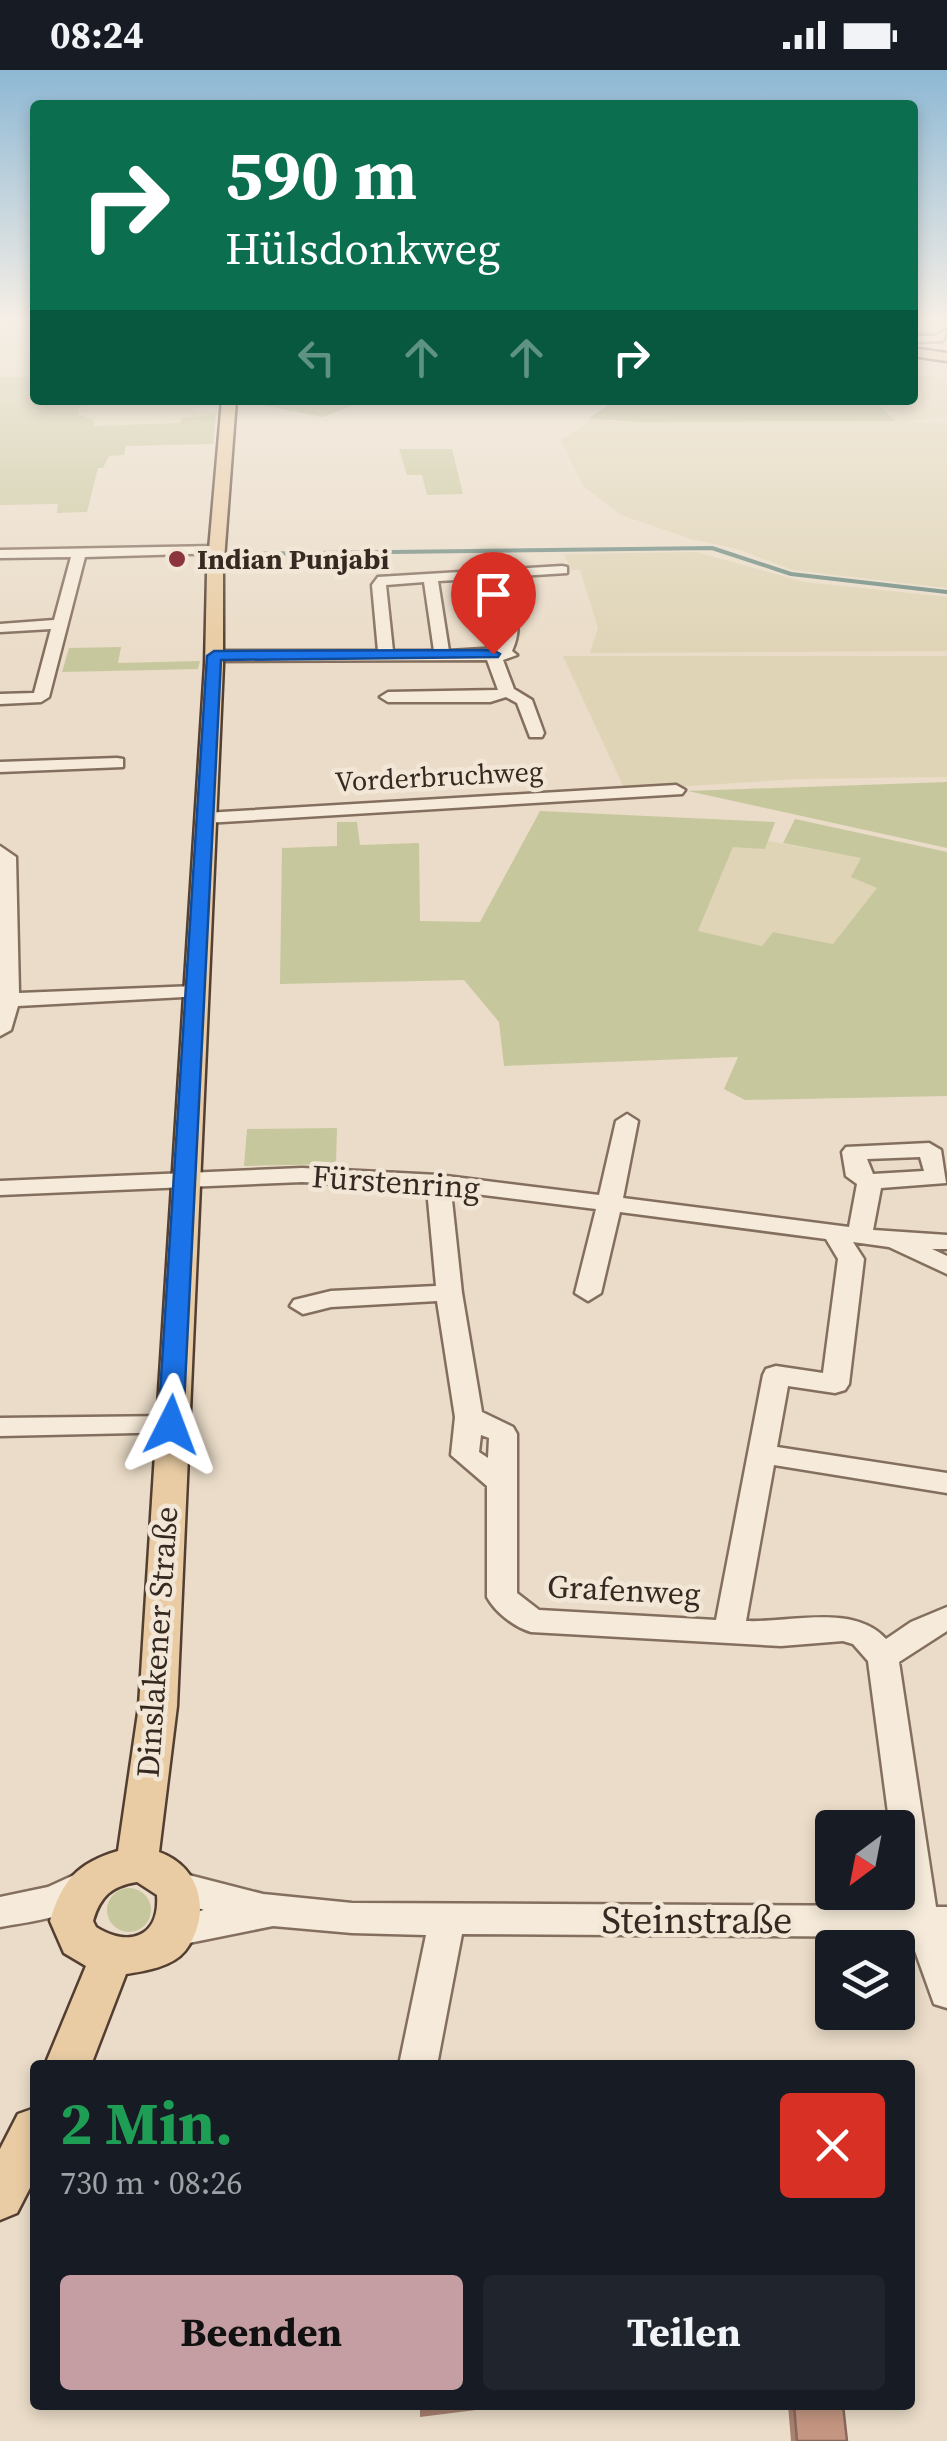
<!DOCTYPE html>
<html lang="de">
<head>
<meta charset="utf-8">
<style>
  :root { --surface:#171b24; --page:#20242c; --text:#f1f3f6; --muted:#9ea1a6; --accent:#c49ea3 }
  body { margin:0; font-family:"Source Serif 4",serif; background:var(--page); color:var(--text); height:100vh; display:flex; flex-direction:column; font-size:38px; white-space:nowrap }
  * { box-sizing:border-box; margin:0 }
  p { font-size:32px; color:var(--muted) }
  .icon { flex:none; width:55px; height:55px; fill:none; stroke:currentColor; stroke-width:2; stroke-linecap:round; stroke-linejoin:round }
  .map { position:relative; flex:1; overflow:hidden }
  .side { position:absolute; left:30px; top:1990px; width:885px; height:350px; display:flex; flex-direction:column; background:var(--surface); border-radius:10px; box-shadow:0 5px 15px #0003 }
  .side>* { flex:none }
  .top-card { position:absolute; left:30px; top:30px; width:888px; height:305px; border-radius:10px; box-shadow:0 5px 15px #0003; background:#0b6e4f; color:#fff; overflow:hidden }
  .needle { width:65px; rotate:212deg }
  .fabs { position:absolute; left:815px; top:1740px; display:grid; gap:20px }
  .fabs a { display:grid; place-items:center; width:100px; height:100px; border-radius:10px; background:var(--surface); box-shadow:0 5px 15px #0003; font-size:50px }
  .pin { position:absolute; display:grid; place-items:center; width:85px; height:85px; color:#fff; margin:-102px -42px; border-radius:50% 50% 50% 0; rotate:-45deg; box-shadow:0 0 10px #0007 }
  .pin .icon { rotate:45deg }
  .me { position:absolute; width:110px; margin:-55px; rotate:3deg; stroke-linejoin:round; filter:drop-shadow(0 0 8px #0008) }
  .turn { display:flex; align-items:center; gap:35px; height:210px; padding:0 30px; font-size:45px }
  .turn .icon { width:130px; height:130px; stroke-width:2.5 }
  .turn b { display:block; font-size:70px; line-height:85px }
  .lanes { display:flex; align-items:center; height:95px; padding:0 30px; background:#0003; justify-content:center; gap:50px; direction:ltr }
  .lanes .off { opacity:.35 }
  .round { display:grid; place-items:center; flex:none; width:105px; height:105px; border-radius:10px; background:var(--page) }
  .summary { display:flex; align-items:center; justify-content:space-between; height:170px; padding:0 30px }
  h1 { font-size:60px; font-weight:700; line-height:75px; color:#1e9e55 }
  .cta { display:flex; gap:20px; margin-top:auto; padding:20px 30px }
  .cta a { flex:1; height:115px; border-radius:10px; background:var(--accent); color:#111; font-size:40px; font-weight:700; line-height:115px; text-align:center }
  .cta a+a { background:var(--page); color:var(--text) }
  .status { display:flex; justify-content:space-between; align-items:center; height:70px; padding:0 50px; background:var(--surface); direction:ltr }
  .status svg { height:28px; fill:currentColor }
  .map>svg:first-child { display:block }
</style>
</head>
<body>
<div class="status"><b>08:24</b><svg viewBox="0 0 49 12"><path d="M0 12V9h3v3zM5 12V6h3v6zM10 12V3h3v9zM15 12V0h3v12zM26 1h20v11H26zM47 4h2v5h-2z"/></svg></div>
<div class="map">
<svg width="947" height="2371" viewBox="0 0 947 2371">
  <rect width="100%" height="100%" fill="#eadcc8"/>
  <path fill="#dfd4b6" d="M0,249H35V307H0Z
    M917,305L947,308V346L907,352L947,353V518L793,500L737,479L691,469L621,445L583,416L561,370L594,348L894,350L872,330H912L913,312Z
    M136,330L193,331L194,342H216V345L180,353L93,356L77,344L79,336Z
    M696,482L805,512L947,527V581L590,583L598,558L580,500H572L564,484Z
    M563,586H947V707L798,709L625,720Z
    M768,771L862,788L878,818L833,874L773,862L762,876L698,862L733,776L765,779Z"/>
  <path fill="#c7c79d" d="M0,307H35V330H136L79,336L78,344L94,350V356L180,353L181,348L216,345L213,374L126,376L124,385L109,386L103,398H98L87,442L57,443L58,434L0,435Z
    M268,330H367L323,347L257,334Z
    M616,330H872L896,351L639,352L589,348Z
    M399,379H452L463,424L427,425L422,405H407Z
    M121,577L118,593L200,591L198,599L62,602L69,578Z
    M947,712V778L688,721Z
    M540,741L775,752L765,779L733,777L698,861L762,876L773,862L833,874L877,818L851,807L861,788L783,773L795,749L947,782V1026L745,1030L724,1019L738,987L504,996L499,952L464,910L280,914L282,778L337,776V752H357L360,775L419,773L420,851L480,852Z
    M337,1058L336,1094L244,1096L247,1059Z
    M107 1840a22 22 0 1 1 44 0a22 22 0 1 1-44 0Z"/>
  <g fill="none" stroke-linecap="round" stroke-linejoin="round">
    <path stroke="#708c82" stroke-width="4" d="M239,484L712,478L791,504L947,522"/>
    <g stroke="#846f5f" stroke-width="5">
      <path id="minor" d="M947,259L943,271L912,272V266H936Z
        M217,476L222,477V483L85,487L49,627L41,632L0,634V624L34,623L51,559L0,562V554L54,550L71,487L0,488V480Z
        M562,496L567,497V503L489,508C512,529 526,551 512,581L517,585L503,590L514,619L532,630L544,663L542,667H530L517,633L506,627L490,632H388L380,627L388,622L498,620L487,590L214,591L206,586L214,581H378L372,515L378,507ZM473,509C495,528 512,549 498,578L449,581L438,511ZM424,512L434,581H393L386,515Z
        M117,688L123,689V697L0,702V692Z
        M676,715L685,720L682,724L205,753L196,748L205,743Z
        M0,776L16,787L19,923L195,916L205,922L202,926L18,936L11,960L0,966Z
        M627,1044L638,1051L623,1128L849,1157L857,1114L846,1106L842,1082L846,1077L929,1073L941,1080L946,1113L881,1118L873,1160L947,1165V1179H932L947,1186V1204L889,1177L853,1172L864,1189L849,1314L845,1320L835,1323L788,1316L777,1377L947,1403V1423L774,1395L746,1551C789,1553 854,1533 886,1569L911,1552L947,1537V1561L899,1592L936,1837H947V1938L934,1934L910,1867L462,1864L437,1995H399L426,1865L352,1863L273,1856L174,1876L161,1872L156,1861L161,1850L204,1840L165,1827L159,1817L165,1807L177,1802L263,1824L352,1833L901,1836L898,1758H890L868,1591L853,1574L843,1571L781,1576L531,1562C514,1557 495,1542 487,1527V1416L451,1385L455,1347L437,1231L331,1237L303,1244L290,1236L294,1230L331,1221L436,1216L427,1119L302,1112L0,1125V1111L302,1098L438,1105L599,1125L616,1051ZM920,1087L924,1101L873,1104L867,1089ZM451,1121L596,1139L575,1223L588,1231L601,1223L620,1142L826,1169L838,1189L823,1303L776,1296L766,1299L763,1305L716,1550L539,1540L517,1523V1364L513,1357L482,1342L462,1223ZM481,1365L489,1368L488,1388L479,1382Z
        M171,1346L181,1348L185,1355L181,1362L0,1366V1348Z
        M85,1800L97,1805L103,1815C87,1847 31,1851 0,1857V1827L48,1817Z"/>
    </g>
    <g stroke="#533e32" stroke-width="5">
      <path id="major" d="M912,278L947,283V291L912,286Z
        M222,330H236L223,503V595L177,1636L159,1782C202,1797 212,1846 185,1881C172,1897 145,1901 126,1904L91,1995H45L86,1896L64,1883L50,1851C62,1811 77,1793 118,1781L139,1636L205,595L207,503ZM137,1812L157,1825C160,1867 129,1878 96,1857L93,1851C100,1827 111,1816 137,1812Z
        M35,2038V2108L17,2143L0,2150V2079L18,2044Z"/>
    </g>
    <use href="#minor" fill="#f6ebda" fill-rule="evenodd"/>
    <use href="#major" fill="#e9cca4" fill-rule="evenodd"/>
  </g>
  <path fill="#a98170" d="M420,2335H517L420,2347Z
    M788,2335H843L847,2371H791Z"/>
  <path fill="#c49682" stroke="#89695b" stroke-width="2.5" d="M794,2335H843L847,2371H797Z"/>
  <linearGradient id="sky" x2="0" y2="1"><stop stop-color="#8eb8d4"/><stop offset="0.43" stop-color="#f6efe6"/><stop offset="1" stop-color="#f6efe6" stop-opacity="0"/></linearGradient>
  <rect width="947" height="581" fill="url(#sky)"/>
  <path fill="#1a73e8" stroke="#114b97" stroke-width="2.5" d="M493,580L500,584L498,587L221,590L183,1355L171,1363L162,1361L158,1355L207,586L214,581Z"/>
  <circle fill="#8d353e" stroke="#f2e7d7" stroke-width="4" cx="177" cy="489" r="10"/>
  <g text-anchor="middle" stroke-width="9" stroke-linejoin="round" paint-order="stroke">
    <g font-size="28" font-weight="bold" fill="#362921" stroke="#f2e7d7" text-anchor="start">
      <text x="197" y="499">Indian Punjabi</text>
    </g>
    <g font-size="28" fill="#362921" stroke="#f2e7d7">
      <text transform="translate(439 706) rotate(-3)" y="10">Vorderbruchweg</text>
    </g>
    <g font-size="32" fill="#362921" stroke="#f2e7d7">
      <text transform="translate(396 1112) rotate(4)" y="11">Fürstenring</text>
      <text transform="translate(624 1520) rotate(3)" y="11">Grafenweg</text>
      <text transform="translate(157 1572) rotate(-86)" y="11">Dinslakener Straße</text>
    </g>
    <g font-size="38" fill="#362921" stroke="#f2e7d7">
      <text x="697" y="1863">Steinstraße</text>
    </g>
  </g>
</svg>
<div class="fabs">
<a><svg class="needle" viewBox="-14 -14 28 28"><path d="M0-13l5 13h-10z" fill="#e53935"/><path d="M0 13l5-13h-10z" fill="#9ea1a6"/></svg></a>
<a><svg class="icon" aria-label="layers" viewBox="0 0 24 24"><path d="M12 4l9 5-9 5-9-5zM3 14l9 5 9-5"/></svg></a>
</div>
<div class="pin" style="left:493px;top:584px;background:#d93025"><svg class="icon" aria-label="arrive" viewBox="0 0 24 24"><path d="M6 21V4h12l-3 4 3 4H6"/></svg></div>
<svg class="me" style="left:171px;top:1355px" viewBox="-20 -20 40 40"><path d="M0-17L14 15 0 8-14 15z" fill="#1a73e8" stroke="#fff" stroke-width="4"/></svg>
<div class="top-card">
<div class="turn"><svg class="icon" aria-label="right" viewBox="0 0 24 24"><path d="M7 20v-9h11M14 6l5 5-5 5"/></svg><div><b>590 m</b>Hülsdonkweg</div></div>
<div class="lanes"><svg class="icon off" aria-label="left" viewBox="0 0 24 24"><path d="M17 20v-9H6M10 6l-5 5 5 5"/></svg><svg class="icon off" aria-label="ahead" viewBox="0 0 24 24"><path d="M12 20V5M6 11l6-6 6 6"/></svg><svg class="icon off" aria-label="ahead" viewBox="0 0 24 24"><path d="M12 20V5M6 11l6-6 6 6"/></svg><svg class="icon" aria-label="right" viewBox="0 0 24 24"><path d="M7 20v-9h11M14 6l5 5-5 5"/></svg></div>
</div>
<section class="side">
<div class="summary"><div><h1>2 Min.</h1><p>730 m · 08:26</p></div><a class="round" style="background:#d93025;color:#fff"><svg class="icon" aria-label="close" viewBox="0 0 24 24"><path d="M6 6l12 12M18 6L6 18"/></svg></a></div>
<div class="cta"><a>Beenden</a><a>Teilen</a></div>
</section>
</div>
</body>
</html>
